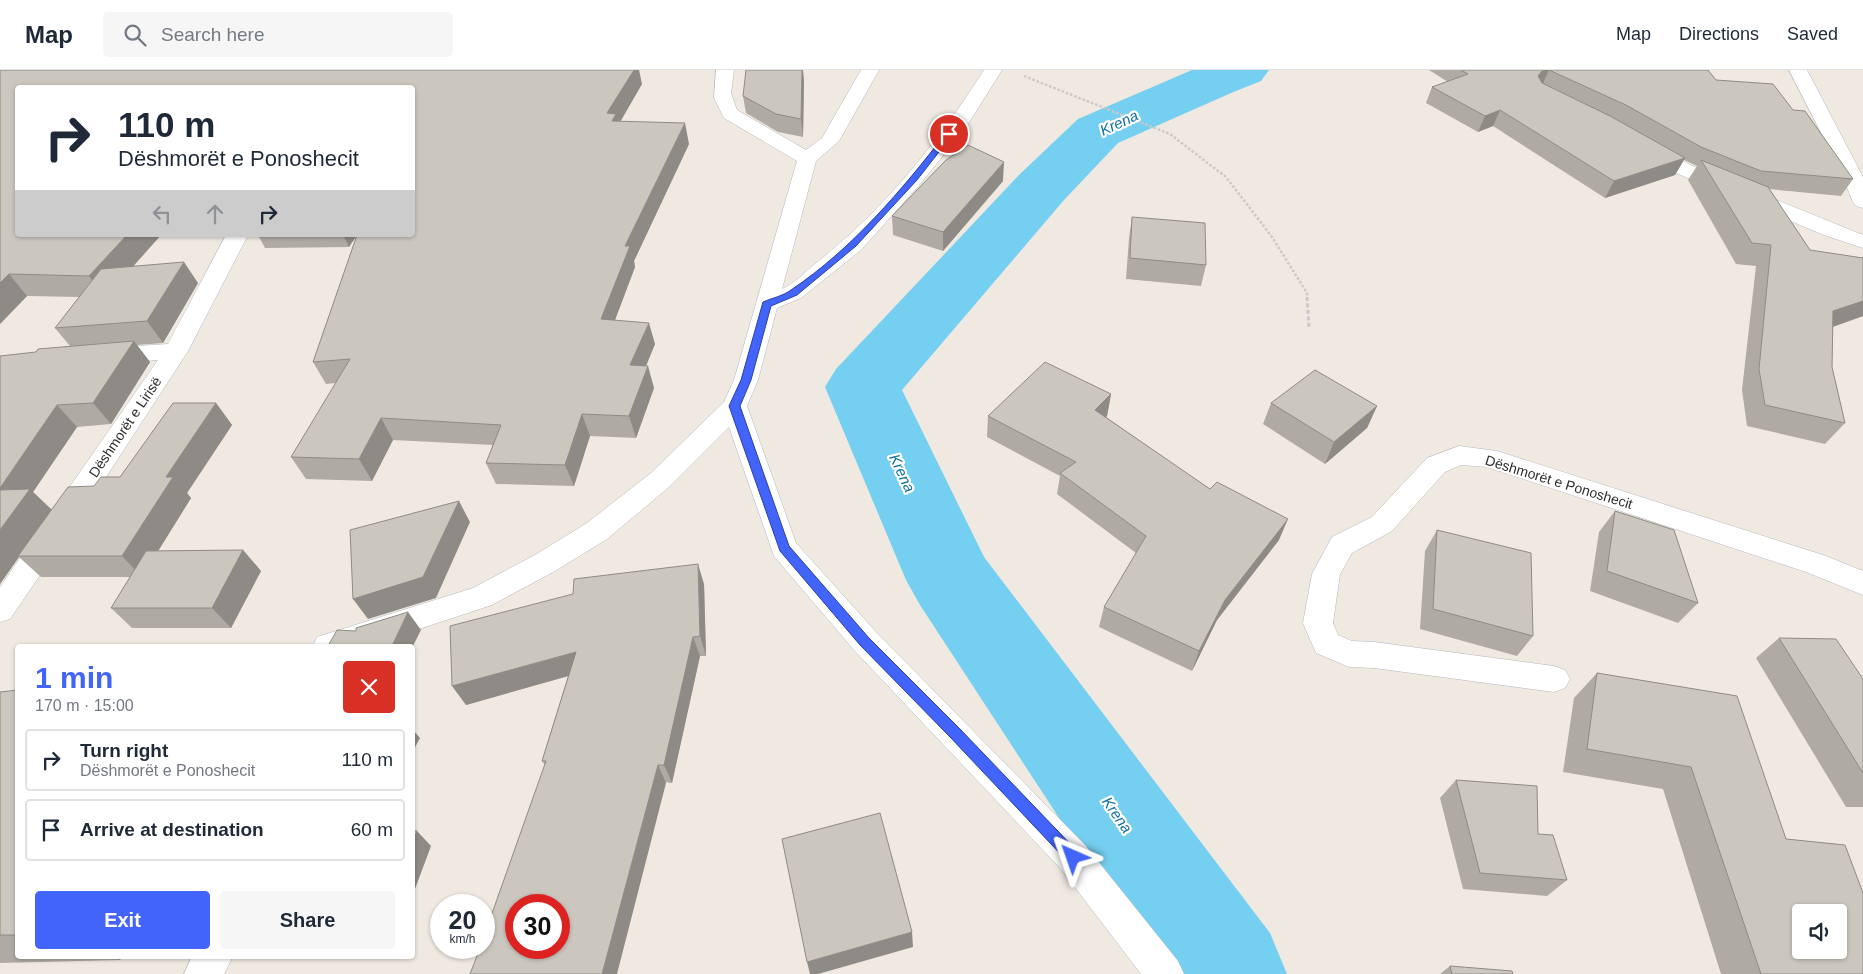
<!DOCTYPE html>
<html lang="en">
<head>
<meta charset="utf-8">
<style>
  :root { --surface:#fff; --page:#f6f6f7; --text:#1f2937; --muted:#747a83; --line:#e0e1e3; --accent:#4264fb }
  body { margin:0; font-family:Arial,sans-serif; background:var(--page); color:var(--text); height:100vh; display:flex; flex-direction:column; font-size:19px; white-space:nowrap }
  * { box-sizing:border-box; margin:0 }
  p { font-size:16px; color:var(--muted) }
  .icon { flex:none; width:28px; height:28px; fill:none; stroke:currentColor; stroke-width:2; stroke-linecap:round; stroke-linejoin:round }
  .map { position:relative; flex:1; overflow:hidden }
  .sheet { position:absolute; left:15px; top:574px; width:400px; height:315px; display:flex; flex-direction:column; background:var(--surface); border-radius:5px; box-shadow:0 1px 4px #0004 }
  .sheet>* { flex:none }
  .hud { position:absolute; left:15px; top:15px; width:400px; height:152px; border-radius:5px; box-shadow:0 1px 4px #0004; background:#fff; color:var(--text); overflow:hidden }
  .controls { position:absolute; left:1792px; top:834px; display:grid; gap:10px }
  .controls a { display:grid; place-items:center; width:55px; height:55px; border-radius:5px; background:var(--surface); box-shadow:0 1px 4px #0004; font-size:25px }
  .speed { position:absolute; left:430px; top:824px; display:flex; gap:10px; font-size:25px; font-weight:700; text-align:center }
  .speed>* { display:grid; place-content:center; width:65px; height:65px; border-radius:50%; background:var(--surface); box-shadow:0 1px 4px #0004; line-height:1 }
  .speed small { font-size:12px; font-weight:400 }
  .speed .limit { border:8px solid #d22; background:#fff; color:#111 }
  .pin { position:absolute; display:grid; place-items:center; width:42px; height:42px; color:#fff; margin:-21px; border:2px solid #fff; border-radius:50%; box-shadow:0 1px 5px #0007 }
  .me { position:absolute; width:55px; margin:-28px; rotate:317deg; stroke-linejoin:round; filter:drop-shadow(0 0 4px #0008) }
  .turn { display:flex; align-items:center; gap:18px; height:105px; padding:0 20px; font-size:22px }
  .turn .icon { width:65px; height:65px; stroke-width:2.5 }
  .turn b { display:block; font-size:35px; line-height:42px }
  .lanes { display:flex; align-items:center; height:48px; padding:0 20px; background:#0003; justify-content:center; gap:25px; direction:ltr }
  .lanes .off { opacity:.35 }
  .round { display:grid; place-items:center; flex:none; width:52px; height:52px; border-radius:5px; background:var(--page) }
  .head { display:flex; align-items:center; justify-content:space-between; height:85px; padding:0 20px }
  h1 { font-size:30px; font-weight:700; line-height:38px; color:var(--accent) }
  .button { display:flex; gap:10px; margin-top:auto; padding:10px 20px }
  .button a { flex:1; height:58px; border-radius:5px; background:var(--accent); color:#fff; font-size:20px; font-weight:700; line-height:58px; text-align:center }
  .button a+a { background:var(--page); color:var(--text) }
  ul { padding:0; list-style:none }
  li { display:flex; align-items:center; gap:15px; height:62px; margin:0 10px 8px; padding:0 10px; border:2px solid var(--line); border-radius:5px }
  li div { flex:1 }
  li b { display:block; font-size:19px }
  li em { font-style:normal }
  header { display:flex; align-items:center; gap:30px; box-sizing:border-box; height:70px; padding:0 25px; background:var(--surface); border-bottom:1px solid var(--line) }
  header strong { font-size:24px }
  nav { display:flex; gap:28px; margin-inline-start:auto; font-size:18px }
  .search { width:350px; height:45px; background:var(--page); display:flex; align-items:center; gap:12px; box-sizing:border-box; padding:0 18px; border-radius:5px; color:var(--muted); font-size:19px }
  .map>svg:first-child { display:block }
</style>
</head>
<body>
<header>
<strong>Map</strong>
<div class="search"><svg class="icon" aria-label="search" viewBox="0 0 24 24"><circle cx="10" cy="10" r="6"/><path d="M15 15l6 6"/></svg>Search here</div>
<nav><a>Map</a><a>Directions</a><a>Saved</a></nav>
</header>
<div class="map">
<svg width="1863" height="904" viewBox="0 0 1863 904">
  <rect width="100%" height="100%" fill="#efe9e1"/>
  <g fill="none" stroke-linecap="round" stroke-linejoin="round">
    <path fill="#75cff0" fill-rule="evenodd" d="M1192,0H1269L1261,11L1231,23L1118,73L1064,130L902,320L984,487L1270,863L1287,904H1161L920,535L906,510L825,317L836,299L1020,104L1078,49Z"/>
    <g stroke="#b4b7c1" stroke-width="1">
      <path id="street" d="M716,0H734L731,23L737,40L806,80L822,68L861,0H879L839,71L816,91L782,219C794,214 805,202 815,194C883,141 938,72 984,0H1002L968,54L921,113L861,180L801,228L777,238L758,310L747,336L796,473L876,562L1085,775L1178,891L1184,904H1141L1061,799L854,580L774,486L729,357L669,417L607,469L555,501L492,535L367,576H313L317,567L473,518L535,485L587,453L651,403L724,332L734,310L797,91L724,48L714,28Z
        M1789,0H1807L1863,107V138L1856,136L1853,132L1839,98Z
        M1647,72L1654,74L1690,95L1863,165V178L1824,165L1676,103L1640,82L1637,78L1640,74Z
        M226,165H248L188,281L86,438L10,549L0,552V517L158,290L105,294L97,292L93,286L97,280L105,278L168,274Z
        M1459,376L1497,381L1826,486L1863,501V525L1806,502L1487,397L1461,395L1445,402L1392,461L1352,483L1340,504L1333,553L1338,565L1352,571L1374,572L1554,596L1565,600L1570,609L1565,618L1554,622L1374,598L1349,597L1316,583L1303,553L1312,504L1332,467L1372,447L1427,388Z
        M192,886H233L224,904H184Z"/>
    </g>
    <path stroke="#c9c9c9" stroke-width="2.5" stroke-dasharray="2.5 2" stroke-linecap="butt" d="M1024,6L1170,64L1226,107L1272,167L1307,223V228"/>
    <path stroke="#c9c9c9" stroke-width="3" stroke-dasharray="4 2.5" stroke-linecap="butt" d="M1307,227L1309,257"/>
    <use href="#street" fill="#fff" fill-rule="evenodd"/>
  </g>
  <path fill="#afaba4" d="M0,0L642,14L620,51L689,74L634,191L635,197L615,250L655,274L646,296L654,318L636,368L590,366L574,416L496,414L486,393L493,375L393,370L372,411L306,409L291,387L336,313L326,314L313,292L357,165L349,177L265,178L258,165H412V18H18L161,165L133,196L198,213L163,273L137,275L150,292L111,354L77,357L33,422L52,440L94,416L120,407L216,333L232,355L187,423L191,428L158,481L243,480L261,501L231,558H132L111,538L130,507H41L19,487L0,514L36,282L70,276L55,258L79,227L27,226L0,254Z
    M1429,0H1708L1716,10L1793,40L1853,109L1841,126L1769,119L1810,180L1863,246L1833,257L1832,297L1845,353L1825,374L1747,356L1742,320L1756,196L1736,194L1688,110L1697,96L1684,90L1675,105L1605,128L1493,56L1478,62L1426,33L1432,17L1448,12Z
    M804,10L803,67L778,62L746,43L743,26Z
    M1003,111L943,181L893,165L892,146Z
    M1132,147L1206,195L1201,216L1126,209L1129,168Z
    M1111,324L1107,346L1106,347L1279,470L1217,550L1192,601L1099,557L1104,537L1136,483L1057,424L1060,406L987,367L988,346Z
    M1271,333L1377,336L1367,358L1325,394L1263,354Z
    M1615,441L1698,533L1678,553L1590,521L1599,462Z
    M1437,460L1533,566L1517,586L1420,559L1425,481Z
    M704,514L706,586H700L672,713L545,695L542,691L568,606L466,635Z
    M1779,568L1863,609V737H1846L1756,588Z
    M1597,603L1786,769L1863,904H1721L1663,719L1563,702L1574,628Z
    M18,620V886H122L120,890L0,893V622Z
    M1456,710L1538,764L1567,810L1547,826L1463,819L1440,728Z
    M1450,896L1513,904H1440Z"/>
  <path fill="#8e8b86" d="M634,0H639L642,14L619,54L621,65L607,43Z
    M802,0H803L804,10L803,67L801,49Z
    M1549,0L1542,16L1538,6L1542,1Z
    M1500,40L1493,56L1478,62L1485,46Z
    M685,53L689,74L634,191L635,197L607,271L601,249L625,176Z
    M1685,88L1675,105L1605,128L1614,111Z
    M1004,92L1003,111L943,181V162Z
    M127,165H161L105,228L89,206Z
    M343,165H357L349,177Z
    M184,192L198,213L163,273L147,251Z
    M9,204L27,226L0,254V213Z
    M1863,231V246L1815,263L1833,241Z
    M649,253L655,274L637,317L630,295Z
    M134,271L150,292L111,354L93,333Z
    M648,296L654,318L636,368L629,346Z
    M1111,324L1107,346L1092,362L1095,340Z
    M216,333L232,355L187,423L191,428L142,507L122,486L166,407Z
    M57,335L77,357L33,422L52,440L0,514V418Z
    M1377,336L1367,358L1325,394L1334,372Z
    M582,344L590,366L574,416L565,395Z
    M381,348L393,370L372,411L359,389Z
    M459,431L470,452L436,528L368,549L353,529Z
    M1288,449L1279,470L1217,550L1192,601L1199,581L1225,530Z
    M243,480L261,501L231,558L212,538Z
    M698,494L704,514L706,586L700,566Z
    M408,542L421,560L412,578V576H392Z
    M693,567L700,586L672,713L664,695Z
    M576,582L586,601L466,635L452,616Z
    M412,659L420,668L412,683Z
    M658,695L666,713L617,904H602Z
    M417,761L431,776L412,827V772Z
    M912,862L913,877L818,904H810L807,892Z
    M114,886H122L120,890Z"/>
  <path fill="#cbc7bf" stroke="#8e8b86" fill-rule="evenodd" d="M0,0H634L607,43L616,44L612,51L685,53L625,176H630L601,249L649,253L630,295L648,296L629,346L582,344L565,395L486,393L501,355L381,348L359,389L291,387L350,289L313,292L357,165H412V18H18V165H127L89,206L9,204L0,213Z
    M746,0H802L801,49L776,44L743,26Z
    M1461,0H1708L1716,10L1773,14L1793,40L1805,41L1853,109L1761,101L1701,77L1626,35L1549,0L1542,1L1538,6L1542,13L1610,46L1685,88L1614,111L1500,40L1485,46L1432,17L1468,4Z
    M968,75L1004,92L943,162L892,146L946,90Z
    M1701,90L1768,117L1810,180L1863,188V231L1833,241L1832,297L1845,353L1765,335L1759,299L1771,175L1752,173Z
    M1132,147L1205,153L1206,195L1130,188Z
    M184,192L147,251L55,258L101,199Z
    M134,271L93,333L57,335L0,418V286L36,282L38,279Z
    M1045,292L1111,324L1095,340L1210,419L1217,412L1288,449L1225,530L1199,581L1104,537L1146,466L1060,403L1076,392L988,346Z
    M1315,300L1377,336L1334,372L1271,333Z
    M173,333H216L166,407H173L122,486H18L68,417L94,416L101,407H120Z
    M30,419L0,460V420Z
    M459,431L423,507L353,529L350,460Z
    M1615,441L1674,460L1698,533L1607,501Z
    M1437,460L1531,483L1533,566L1433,539Z
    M243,480L212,538H111L146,481Z
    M698,494L700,566L693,567L664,695H658L602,904H470L480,878H484V866L546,691H542L576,582L452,616L450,556L573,524L574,509ZM516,835H559V878H516Z
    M408,542L392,576H328L337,560L356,561V558Z
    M1779,568L1836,569L1863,609V703Z
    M1597,603L1737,626L1786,769L1845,775L1863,823V904H1761L1691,697L1587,679ZM1801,842H1839V880H1801Z
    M18,620V865H0V622Z
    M1456,710L1537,716L1538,764L1553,765L1567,810L1480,803Z
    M880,743L912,862L807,892L782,769Z
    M412,761H417L412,772Z
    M1450,896L1512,901L1513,904H1452Z"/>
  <path fill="#4264fb" stroke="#2b41a3" d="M946,63L953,64L917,110L856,176L797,225L771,236L751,310L740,336L789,476L869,568L960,659L1078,782L1080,787L1078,792L1073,794L1068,792L950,667L860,575L780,481L729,336L741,310L763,232C772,228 783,226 791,220C852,179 902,120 946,63Z"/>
  <g text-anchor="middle" stroke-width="4.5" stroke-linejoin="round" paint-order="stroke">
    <g font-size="14" fill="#2e2e2e" stroke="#fff">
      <text transform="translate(125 357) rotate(-56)" y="5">Dëshmorët e Lirisë</text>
      <text transform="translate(1559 412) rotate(17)" y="5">Dëshmorët e Ponoshecit</text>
    </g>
    <g font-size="15" font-style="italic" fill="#0d6fa3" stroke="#fff">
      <text transform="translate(1119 53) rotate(-25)" y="5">Krena</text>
      <text transform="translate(902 403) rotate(65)" y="5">Krena</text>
      <text transform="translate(1117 745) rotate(55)" y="5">Krena</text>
    </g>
  </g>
</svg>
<div class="controls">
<a><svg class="icon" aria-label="sound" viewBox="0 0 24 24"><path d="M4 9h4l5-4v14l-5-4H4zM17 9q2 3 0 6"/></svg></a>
</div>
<div class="speed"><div>20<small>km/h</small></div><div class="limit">30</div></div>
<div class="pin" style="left:949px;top:64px;background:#d93025"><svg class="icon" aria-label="arrive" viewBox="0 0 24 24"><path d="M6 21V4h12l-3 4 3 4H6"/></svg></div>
<svg class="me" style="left:1073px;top:787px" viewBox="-20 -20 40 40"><path d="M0-17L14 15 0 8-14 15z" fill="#4264fb" stroke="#fff" stroke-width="4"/></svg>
<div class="hud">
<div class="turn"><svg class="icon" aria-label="right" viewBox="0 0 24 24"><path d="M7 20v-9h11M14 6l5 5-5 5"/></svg><div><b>110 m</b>Dëshmorët e Ponoshecit</div></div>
<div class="lanes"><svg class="icon off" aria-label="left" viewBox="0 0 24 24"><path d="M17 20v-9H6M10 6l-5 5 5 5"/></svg><svg class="icon off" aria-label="ahead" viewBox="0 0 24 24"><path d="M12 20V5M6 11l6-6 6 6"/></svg><svg class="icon" aria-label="right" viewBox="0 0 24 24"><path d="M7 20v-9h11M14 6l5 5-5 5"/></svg></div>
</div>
<section class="sheet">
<div class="head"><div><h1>1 min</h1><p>170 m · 15:00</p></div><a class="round" style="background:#d93025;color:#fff"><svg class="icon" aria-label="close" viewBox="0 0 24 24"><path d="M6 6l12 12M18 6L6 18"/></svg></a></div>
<ul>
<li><svg class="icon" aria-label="right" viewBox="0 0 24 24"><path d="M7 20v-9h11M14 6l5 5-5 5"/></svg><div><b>Turn right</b><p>Dëshmorët e Ponoshecit</p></div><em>110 m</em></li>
<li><svg class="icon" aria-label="arrive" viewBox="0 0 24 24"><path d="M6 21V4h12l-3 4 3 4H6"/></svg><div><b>Arrive at destination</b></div><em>60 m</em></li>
</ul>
<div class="button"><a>Exit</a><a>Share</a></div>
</section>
</div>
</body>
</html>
